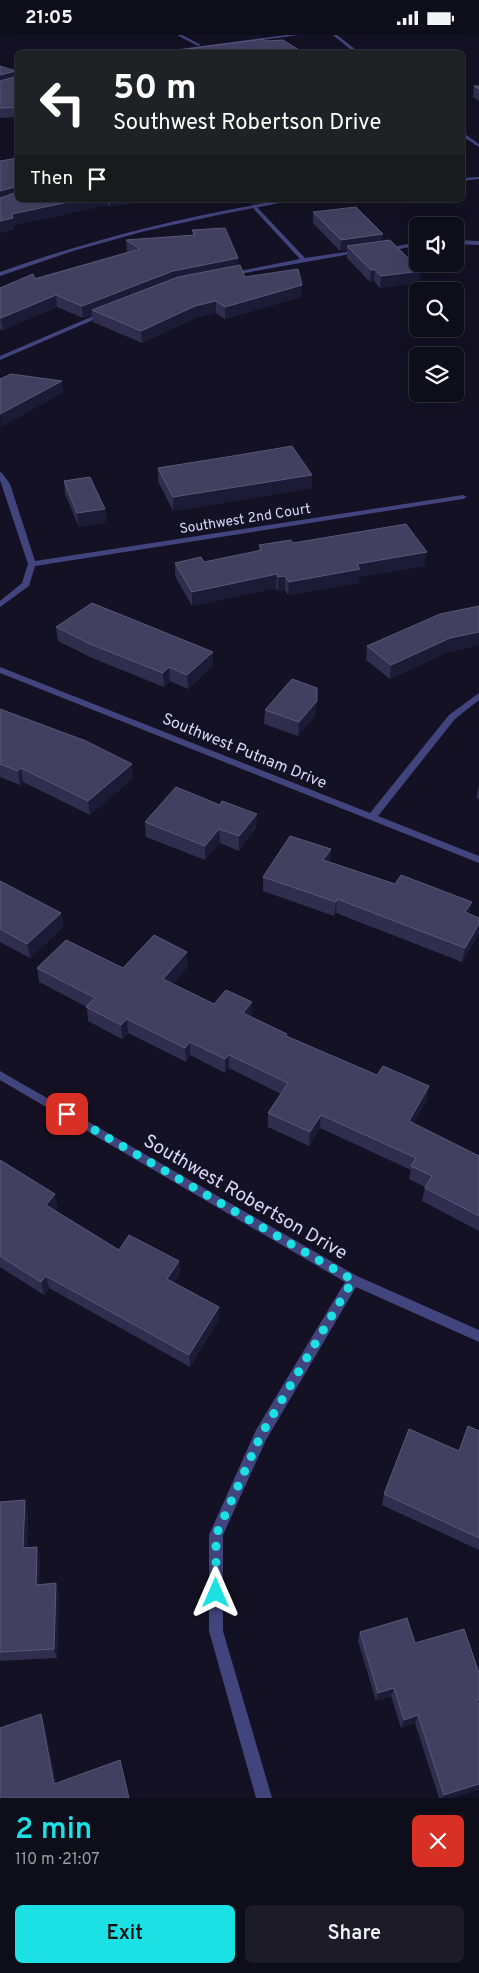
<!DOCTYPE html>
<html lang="en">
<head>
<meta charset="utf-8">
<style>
  :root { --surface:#0e0d1a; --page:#1c1b27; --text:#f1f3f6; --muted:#9b9ca2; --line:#2e2d39; --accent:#1be0e4 }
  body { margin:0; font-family:Overpass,sans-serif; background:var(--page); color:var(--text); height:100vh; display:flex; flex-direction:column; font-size:19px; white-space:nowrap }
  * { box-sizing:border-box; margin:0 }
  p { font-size:16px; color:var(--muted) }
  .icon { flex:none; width:28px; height:28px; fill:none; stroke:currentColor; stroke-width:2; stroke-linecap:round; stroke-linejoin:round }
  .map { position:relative; height:1763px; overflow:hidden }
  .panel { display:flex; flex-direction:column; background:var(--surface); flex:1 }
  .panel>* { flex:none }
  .hud { position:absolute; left:15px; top:15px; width:450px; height:152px; border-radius:8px; box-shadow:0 5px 20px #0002,0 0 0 1px var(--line); background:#202124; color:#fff; overflow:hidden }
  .tools { position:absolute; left:409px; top:182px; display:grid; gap:10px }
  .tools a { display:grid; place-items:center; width:55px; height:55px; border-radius:8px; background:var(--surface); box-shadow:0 5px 20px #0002,0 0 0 1px var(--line); font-size:25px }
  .pin { position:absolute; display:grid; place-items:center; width:42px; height:42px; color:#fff; margin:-21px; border-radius:10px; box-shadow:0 2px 8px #0006 }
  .me { position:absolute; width:55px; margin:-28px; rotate:0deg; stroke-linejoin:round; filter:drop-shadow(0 0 4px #0008) }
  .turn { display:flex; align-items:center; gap:18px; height:105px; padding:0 15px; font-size:22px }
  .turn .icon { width:65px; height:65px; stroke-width:2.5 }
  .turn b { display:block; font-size:35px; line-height:42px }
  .then { display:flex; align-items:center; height:48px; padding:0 15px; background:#0003; gap:10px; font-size:19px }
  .round { display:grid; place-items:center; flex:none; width:52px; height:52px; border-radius:8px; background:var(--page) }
  .head { display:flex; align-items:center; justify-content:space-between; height:85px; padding:0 15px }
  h1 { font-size:30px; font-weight:600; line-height:38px; color:var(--accent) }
  .primary-button { display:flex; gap:10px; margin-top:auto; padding:10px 15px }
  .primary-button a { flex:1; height:58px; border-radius:8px; background:var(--accent); color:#111; font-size:20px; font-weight:600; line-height:58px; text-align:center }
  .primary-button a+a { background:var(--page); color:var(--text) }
  .status { display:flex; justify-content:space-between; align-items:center; height:35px; padding:0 25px; background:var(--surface); direction:ltr }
  .status svg { height:14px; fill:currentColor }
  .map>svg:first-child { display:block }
</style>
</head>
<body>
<div class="status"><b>21:05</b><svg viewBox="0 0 49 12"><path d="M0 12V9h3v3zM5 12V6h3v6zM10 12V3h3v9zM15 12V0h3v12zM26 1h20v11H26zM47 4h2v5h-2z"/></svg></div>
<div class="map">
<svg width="479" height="1763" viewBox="0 0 479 1763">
  <rect width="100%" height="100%" fill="#131123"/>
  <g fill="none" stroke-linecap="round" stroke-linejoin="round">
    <path fill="#42457d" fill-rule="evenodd" d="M177,0H182L201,10L198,11Z"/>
    <path fill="#42457d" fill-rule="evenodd" d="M254,169L305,223L359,215L362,217L228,241L227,240L230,238L300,224L252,172Z
      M455,205L479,206V210L455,209Z
      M418,207V211L386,216L383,214Z
      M105,276L108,278L107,279L0,325V321Z
      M0,437L2,438L10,449L35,526L463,460L467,462L463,464L35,531L29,551L0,572V566L22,548L28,529L0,445Z
      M0,632L370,778L449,680L479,658V665L455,684L378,781L479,821V828L0,638Z
      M0,1036L357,1241L479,1295V1307L356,1252L266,1405L223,1500V1596L272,1763H256L209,1596V1500L256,1395L345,1247L0,1045Z"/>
    <path fill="#42457d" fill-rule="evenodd" d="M287,0H299L165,18H149Z
      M333,0H337L360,18H355Z
      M462,97L479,109V112L462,101Z
      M479,142V144L462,146V143Z
      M283,165H295L218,180L145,196L73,216L0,241V237C92,204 186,181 283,165Z"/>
  </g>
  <path fill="#312d4f" d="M0,31L16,36L17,42L18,41V82L0,83Z
    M474,51H479V66L473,62Z
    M18,123V165H150L110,172L108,170L14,190V194L0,198Z
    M313,177L383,206L420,248L380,253L374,246L370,247L347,223V215L340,216L313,188Z
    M192,195L238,223V230L245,242L302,250L301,262L225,284L216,278L195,283L142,308L93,287L92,280L83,283L57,272L3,295L0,294V253L127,217L126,205L193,200Z
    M158,433L312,453L173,476L158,446Z
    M64,446L105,474L106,487L79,492L65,459Z
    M293,508L425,531L359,542V548L288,560L285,555L278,556L276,553L192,571L175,541V528L204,527L259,516V510Z
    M479,571V610L448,617L390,644L366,625L367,611Z
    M56,592L213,630L188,654L170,646L164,652L92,623L58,606Z
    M0,674L133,743L90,780L23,747L20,750L0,742Z
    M265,675L316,680L298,701L264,689Z
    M479,749V764L476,763Z
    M145,787L256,793L239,816L220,808L205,825L146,802Z
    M331,814L330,827L395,849L479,883V898L462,927L336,878L334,881L263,856V842Z
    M0,846L61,878L63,892L30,923L0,907Z
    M188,931L172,949L214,969L252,981L251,982L287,999V1001L427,1064L413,1088L479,1121V1196L422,1166L425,1152L409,1144L411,1135L320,1093L309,1111L268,1092V1078L281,1059L229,1033L225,1038L190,1020L186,1027L128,998L122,1004L88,986L87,972L39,947L37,933H123Z
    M0,1125L58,1172L55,1176L119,1215L179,1226L180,1239L174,1248L219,1284L190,1332L49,1253L44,1260L0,1232Z
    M479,1396V1515L382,1470L384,1459L459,1416Z
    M0,1467L28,1476L27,1513L40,1522L39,1549L59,1558L57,1623L0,1626Z
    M407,1583L453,1763H439L415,1688L401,1693L391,1661L376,1666L358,1606L360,1597Z"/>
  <path fill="#1d1a36" d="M16,36L17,46L0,50V40Z
    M17,151L18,162L0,167V156Z
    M78,165H107L108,170L14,190V194L0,198V186L12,179Z
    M110,165H150L110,172Z
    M383,199L382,210L347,211V215L340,216L341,205Z
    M238,223V235L92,275V280L83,283L82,271L173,236Z
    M371,235H375L374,246L370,247Z
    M421,236L420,248L380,253L381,241Z
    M302,250L301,262L225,284V272Z
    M56,260L57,272L3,295L1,283Z
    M216,266V278L195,283L142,308L141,296L195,271Z
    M62,346L63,358L1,392L0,379Z
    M312,440V453L173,476V462Z
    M105,474L106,487L79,492L77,478Z
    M427,517L425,531L359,542V548L288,560L289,547L357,529Z
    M277,539L276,553L192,571V557Z
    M285,541V555L278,556V542Z
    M479,597V610L448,617L390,644L391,630L450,603Z
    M213,617V630L188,654L187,640Z
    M169,632L170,646L164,652L163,638Z
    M317,666L316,680L298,701L299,687Z
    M132,729L133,743L90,780L88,766Z
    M21,733L23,747L20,750L18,736Z
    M257,779L256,793L239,816V801Z
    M219,794L220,808L205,825V811Z
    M331,814L330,828L323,825Z
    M337,864L336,878L334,881L336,867Z
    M472,867L469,881L465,877Z
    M61,878L63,892L30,923L27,909Z
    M479,889V898L462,927L465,913Z
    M187,917L188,931L163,958V944Z
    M252,967V981L243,992V978Z
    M127,984L128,998L122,1004L121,990Z
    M190,1007V1020L186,1027L185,1013Z
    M229,1020V1033L225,1038V1024Z
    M429,1051L427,1064L407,1100L409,1086Z
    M321,1080L320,1093L309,1111L310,1097Z
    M55,1159L58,1172L48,1183L46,1170Z
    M179,1226L180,1239L168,1257L167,1244Z
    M46,1241L49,1253L44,1260L41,1247Z
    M219,1272V1284L190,1332L189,1320Z
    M25,1465L28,1476L26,1523L23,1513Z
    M37,1512L40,1522L39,1559L36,1550Z
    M56,1548L59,1558L57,1623L54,1614Z
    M394,1653L391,1661L376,1666L378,1658Z
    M41,1679L44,1687L58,1756L54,1749Z
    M418,1680L415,1688L401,1693L404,1685Z
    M479,1749V1755L453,1763H442L444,1760Z"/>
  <path fill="#433f61" stroke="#5a5779" d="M263,4L266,6L283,5L304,18H157Z
    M0,31L16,36L0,40Z
    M18,41V72L0,73V46Z
    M474,51H479V54Z
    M18,123V151L0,156V126Z
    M18,157V165H78L12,179L13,183L0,186V163Z
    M356,172L383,199L341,205L313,177Z
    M225,193L238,223L173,236L82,271L56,260L1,283H0V253L33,239L35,244L140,214L126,205L195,200L192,195Z
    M390,205L421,236L381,241L375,235H371L347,211Z
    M240,230L245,242L298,234L302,250L225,272L216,266L195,271L141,296L92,275L178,242Z
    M11,339L62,346L0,379V344Z
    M292,411L312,440L173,462L158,433L239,420Z
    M90,442L105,474L77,478L64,446Z
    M406,489L427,517L357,529L360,534L289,547L285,541L278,542L277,539L192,557L175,528L201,522L204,527L262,515L259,510L291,505L293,508Z
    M92,568L213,617L187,640L169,632L163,638L90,609L56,592Z
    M479,571V597L450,603L391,630L367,611L440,579Z
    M292,644L317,653V666L299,687L265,675Z
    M0,674L86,706L132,729L88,766L21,733L18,736L0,729Z
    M176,752L220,770L222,766L257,779L239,801L219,794L205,811L145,787Z
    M290,801L331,814L323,825L395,849L401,840L472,867L465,877L479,883V889L465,913L337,864L336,867L263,842Z
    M0,846L61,878L27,909L0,894Z
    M154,900L187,917L163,944L214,969L226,955L252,967L243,978L287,999L286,1001L377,1040L383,1031L429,1051L409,1086L479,1121V1181L425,1153L432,1141L411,1131L416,1123L321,1080L310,1097L268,1078L288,1048L229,1020L225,1024L190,1007L185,1013L127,984L121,990L86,972L95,963L37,933L66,905L123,933Z
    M0,1125L55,1159L46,1170L119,1215L129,1200L179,1226L167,1244L219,1272L189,1320L46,1241L41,1247L0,1221Z
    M468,1391L479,1396V1503L384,1459L409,1394L459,1416Z
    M25,1465L23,1513L37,1512L36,1550L56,1548L54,1614L0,1617V1467Z
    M407,1583L415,1608L464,1594L479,1638V1665H477L479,1670V1749L444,1760L418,1680L404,1685L394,1653L378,1658L360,1597Z
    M41,1679L54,1749L120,1725L129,1763H0V1693Z"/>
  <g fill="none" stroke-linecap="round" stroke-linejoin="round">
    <path stroke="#1be0e4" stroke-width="9" stroke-dasharray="0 16.2" d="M67,1079L353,1245L261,1400L216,1500V1558"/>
  </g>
  <g text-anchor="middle" stroke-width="5" stroke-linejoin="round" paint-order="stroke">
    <g font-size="14" fill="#d9d8fa" stroke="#131123">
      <text transform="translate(245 483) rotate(-9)" y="5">Southwest 2nd Court</text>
    </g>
    <g font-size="16" fill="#d9d8fa" stroke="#131123">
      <text transform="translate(245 715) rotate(22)" y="6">Southwest Putnam Drive</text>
    </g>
    <g font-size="19" fill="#d9d8fa" stroke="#131123">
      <text transform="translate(246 1161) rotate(30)" y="7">Southwest Robertson Drive</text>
    </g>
  </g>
</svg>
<div class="tools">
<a><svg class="icon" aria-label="sound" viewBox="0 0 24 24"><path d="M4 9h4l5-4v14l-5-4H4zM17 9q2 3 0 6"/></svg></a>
<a><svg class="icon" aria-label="search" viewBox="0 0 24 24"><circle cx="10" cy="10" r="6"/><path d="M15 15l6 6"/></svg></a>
<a><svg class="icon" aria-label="layers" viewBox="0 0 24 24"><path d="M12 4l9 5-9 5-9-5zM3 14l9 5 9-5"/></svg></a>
</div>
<div class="pin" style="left:67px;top:1079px;background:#d93025"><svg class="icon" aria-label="arrive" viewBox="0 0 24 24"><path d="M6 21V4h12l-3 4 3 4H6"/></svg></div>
<svg class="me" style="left:216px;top:1558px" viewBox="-20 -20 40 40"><path d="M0-17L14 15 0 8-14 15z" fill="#1be0e4" stroke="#fff" stroke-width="4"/></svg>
<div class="hud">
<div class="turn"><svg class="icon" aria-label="left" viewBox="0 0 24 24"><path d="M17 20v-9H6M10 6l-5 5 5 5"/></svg><div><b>50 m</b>Southwest Robertson Drive</div></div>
<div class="then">Then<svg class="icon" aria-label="arrive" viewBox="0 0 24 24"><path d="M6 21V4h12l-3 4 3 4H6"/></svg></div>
</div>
</div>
<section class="panel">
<div class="head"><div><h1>2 min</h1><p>110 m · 21:07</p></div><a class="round" style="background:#d93025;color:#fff"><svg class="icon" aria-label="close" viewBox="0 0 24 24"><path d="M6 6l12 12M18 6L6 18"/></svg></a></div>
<div class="primary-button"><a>Exit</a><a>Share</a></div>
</section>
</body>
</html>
